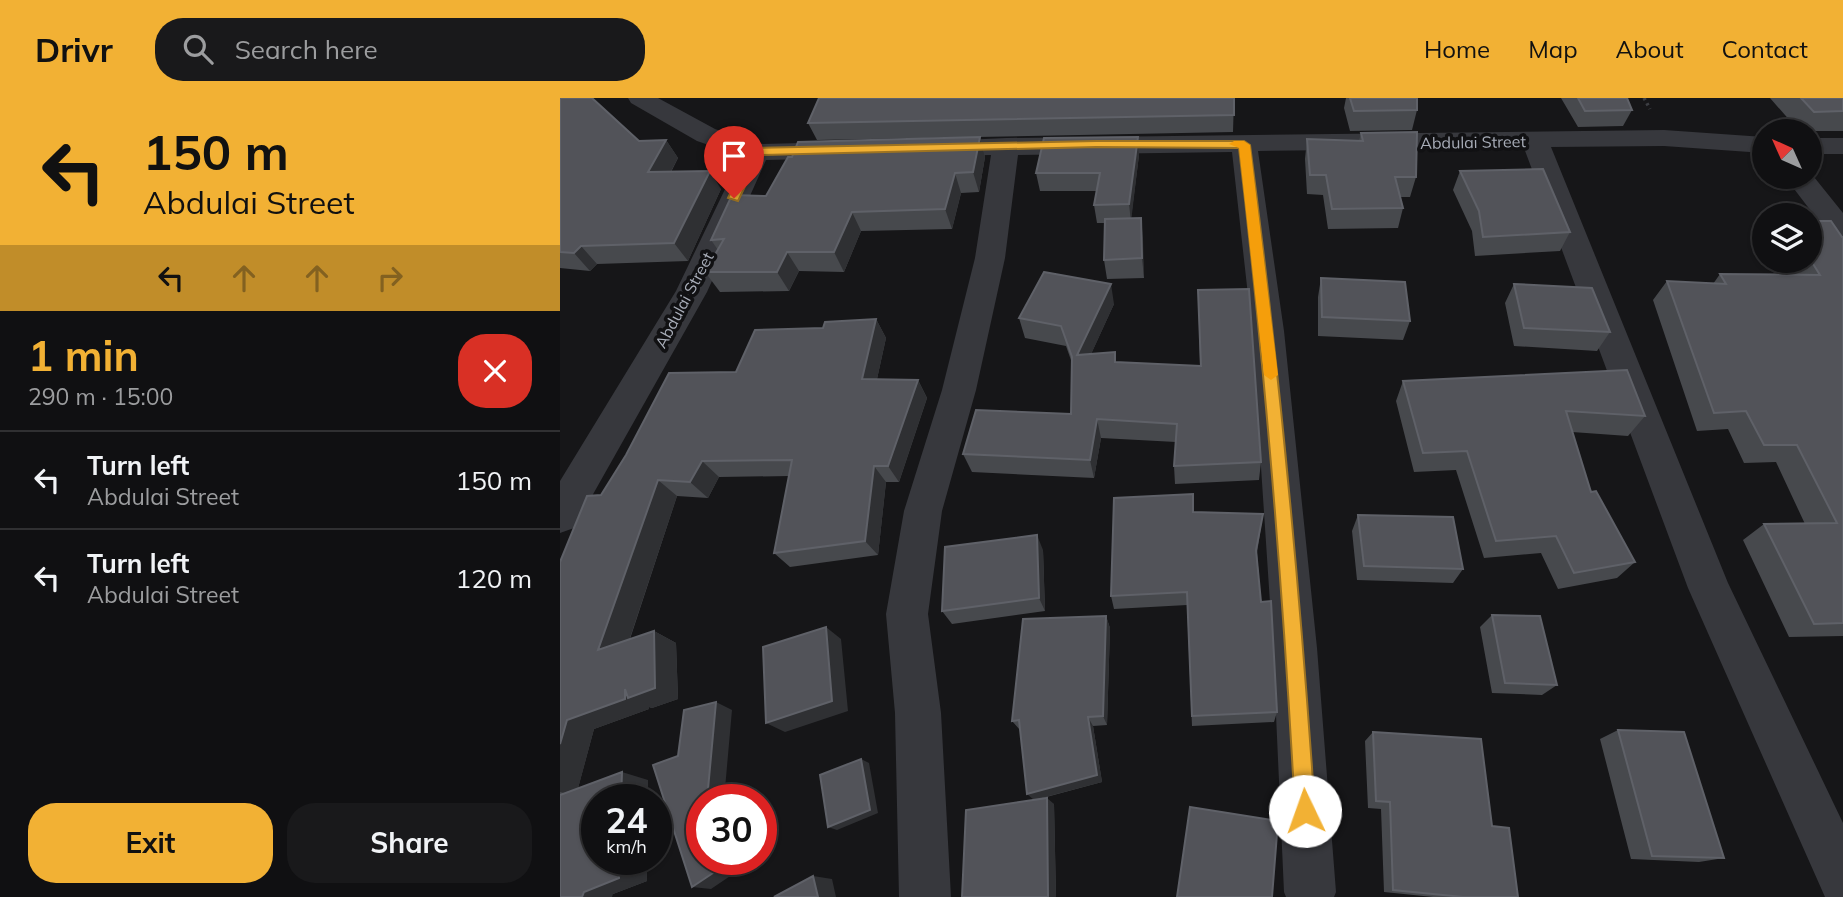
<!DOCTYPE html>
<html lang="en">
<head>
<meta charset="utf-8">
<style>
  :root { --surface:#101012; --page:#19191b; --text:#f1f3f6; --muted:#9c9d9f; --line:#303032; --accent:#f2b134 }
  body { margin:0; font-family:Mulish,sans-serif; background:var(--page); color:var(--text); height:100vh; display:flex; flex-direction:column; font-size:26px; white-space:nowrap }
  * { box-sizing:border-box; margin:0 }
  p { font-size:23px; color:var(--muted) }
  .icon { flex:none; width:38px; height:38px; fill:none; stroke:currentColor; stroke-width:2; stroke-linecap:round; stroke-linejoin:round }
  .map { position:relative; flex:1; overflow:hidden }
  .panel { display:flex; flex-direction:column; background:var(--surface); width:560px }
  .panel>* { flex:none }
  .banner { background:#f2b134; color:#111; overflow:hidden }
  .needle { width:46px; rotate:315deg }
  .buttons { position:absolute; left:1192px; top:21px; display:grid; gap:14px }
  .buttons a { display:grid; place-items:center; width:70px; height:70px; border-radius:50%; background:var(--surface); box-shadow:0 2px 5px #0004,0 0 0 2px var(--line); font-size:35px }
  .speed { position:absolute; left:21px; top:686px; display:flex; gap:14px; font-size:35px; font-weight:700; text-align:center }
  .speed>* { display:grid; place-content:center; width:91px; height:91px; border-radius:50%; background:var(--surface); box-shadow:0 2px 5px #0004,0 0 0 2px var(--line); line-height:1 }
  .speed small { font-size:18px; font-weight:400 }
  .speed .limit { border:10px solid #d22; background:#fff; color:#111 }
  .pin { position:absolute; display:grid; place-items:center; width:60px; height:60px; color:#fff; margin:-72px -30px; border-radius:50% 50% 50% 0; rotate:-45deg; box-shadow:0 0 7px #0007 }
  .pin .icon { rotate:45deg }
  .me { position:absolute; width:77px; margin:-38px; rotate:357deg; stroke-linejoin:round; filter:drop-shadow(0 0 5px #0008) }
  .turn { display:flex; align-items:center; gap:24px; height:147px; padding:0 28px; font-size:32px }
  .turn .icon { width:91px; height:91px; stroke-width:2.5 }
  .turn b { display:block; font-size:49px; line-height:60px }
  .lanes { display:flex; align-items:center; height:66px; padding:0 28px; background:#0003; justify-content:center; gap:35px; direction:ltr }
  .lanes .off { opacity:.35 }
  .round { display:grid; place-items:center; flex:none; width:74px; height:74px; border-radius:28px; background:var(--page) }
  .head { display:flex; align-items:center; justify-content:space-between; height:119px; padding:0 28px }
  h1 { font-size:42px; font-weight:700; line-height:52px; color:var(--accent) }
  .primary-button { display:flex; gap:14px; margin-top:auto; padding:14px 28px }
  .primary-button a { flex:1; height:80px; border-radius:28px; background:var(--accent); color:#111; font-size:28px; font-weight:700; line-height:80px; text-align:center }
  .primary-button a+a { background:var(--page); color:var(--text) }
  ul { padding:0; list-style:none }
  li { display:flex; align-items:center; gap:21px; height:98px; padding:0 28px; border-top:2px solid var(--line) }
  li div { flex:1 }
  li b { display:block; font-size:26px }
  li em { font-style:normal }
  header { display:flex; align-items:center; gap:42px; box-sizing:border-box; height:98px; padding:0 35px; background:var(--accent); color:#111 }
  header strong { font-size:33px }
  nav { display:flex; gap:38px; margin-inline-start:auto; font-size:24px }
  .search { width:490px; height:63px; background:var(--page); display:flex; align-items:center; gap:18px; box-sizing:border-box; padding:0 24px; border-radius:28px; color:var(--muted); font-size:26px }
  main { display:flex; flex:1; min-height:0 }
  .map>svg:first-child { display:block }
</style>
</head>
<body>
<header>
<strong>Drivr</strong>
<div class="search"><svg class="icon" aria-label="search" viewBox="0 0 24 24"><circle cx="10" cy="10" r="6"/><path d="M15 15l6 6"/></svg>Search here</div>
<nav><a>Home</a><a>Map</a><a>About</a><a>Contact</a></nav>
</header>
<main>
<section class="panel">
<div class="banner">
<div class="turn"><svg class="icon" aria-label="left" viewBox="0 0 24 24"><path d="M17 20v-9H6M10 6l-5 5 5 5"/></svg><div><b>150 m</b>Abdulai Street</div></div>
<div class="lanes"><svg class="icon" aria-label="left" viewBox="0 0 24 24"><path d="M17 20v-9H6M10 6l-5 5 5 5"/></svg><svg class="icon off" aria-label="ahead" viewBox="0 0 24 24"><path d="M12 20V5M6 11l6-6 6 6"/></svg><svg class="icon off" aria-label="ahead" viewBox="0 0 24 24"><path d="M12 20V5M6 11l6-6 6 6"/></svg><svg class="icon off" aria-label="right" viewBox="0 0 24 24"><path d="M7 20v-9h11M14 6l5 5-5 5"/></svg></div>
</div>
<div class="head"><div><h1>1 min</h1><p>290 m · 15:00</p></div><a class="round" style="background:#d93025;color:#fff"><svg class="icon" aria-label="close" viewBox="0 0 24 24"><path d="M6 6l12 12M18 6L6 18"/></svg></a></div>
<ul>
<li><svg class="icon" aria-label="left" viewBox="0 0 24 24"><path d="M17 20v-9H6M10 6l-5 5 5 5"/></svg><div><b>Turn left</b><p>Abdulai Street</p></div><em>150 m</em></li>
<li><svg class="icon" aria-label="left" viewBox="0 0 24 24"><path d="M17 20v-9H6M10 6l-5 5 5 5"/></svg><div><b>Turn left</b><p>Abdulai Street</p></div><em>120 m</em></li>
</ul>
<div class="primary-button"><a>Exit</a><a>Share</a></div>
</section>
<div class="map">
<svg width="1283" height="799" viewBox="0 0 1283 799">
  <rect width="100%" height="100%" fill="#161618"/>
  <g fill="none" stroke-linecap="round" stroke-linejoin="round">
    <path stroke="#3d3f44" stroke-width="3.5" stroke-dasharray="2.5 3.5" stroke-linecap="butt" d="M1084,0L1090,11"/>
    <path fill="#37383d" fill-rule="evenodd" d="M68,0H98L155,31L198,46L285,44L294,46L298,52L294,58L285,60L206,62L147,194L14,430L0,435V383L116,193L181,58L137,43L71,5Z
      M1104,32L1204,39V55L1104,48L991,49L1168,485L1283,725V799H1265L1128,490L964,50L698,53L724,233L757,550L776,794L774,799H726L724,794L713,550L692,233L672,54L458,57L445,160L416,292L382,413L368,516L381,615L391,799H339L335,615L326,516L344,413L382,292L415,160L431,57L370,58L361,56L357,50L361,44L446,40Z
      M1250,40H1283V56H1250Z
      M1250,74L1283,115V145L1273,142L1225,79H1250Z"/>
  </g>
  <path fill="#47494d" d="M0,0L79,43L106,42L118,60L111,74L161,91L128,163L37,166L30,173L0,170Z
    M674,0L673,34L257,42L248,25Z
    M786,0H857V12L852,32L790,33L784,10Z
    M1001,0H1067L1072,12L1063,28L1018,29Z
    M1210,0H1283V33H1239Z
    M801,35L856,79L850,99H840L843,110L838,130L768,131L763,97L747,96L745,61L747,41L799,43Z
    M420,39L425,59L419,94L401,95L392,131L301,133L284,174L239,173L229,193L160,194L145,174L158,152L151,142L206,98Z
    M578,39L579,57L571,120H581L584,180L547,181L544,162L545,125H537L534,107L537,93H480L476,75Z
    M900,73L1010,134L1000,153L915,158L912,133L893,92Z
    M1250,123L1283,139V538L1229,539L1183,442L1204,426H1245L1216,364L1184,365L1168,331L1137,333L1093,202L1107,183L1153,186L1160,176L1229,177L1220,163H1250Z
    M761,180L850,223L843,242L758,238V199Z
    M954,186L1050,234L1037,253L954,248L945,205Z
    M638,192L701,364L699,382L615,386L614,368L616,344L541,340L534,380L412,374L403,356L511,316L512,265L506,248L465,240L459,220L554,206L531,256L555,254L556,264L640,268Z
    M316,221L326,240L317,281L358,282L367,300L339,384H326L318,457L230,469L214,455L229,378L159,379L148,400L117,398L70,541L94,533L116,545L118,601L92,610L89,609V611L34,631L18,690L88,682V702H37L87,783L53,796L0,799V464L41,397L176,274L263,230Z
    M843,283L1085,318L1068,338L1012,334L1031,394L1075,464L1057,480L998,491L981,455L924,460L896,372L854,374L836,303Z
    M703,416L697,455L701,504L717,614L714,624L632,628L627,507L554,511L551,498Z
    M798,417L903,471L893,485L797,482L792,433Z
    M483,452L485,513L392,526L382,513Z
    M932,517L997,587L982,597L932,595L920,529Z
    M546,518L550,530L547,627L533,628L542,684L479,701L494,706L496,799H402L474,702L460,632L452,623Z
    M1058,632L1164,760L1139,764L1071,761L1040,641Z
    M813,634L932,728L958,799H873L824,794L821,711L808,710L805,643Z"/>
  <path fill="#2f3033" d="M420,39L425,59L419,94L413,74Z
    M578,39L579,57L571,124L569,106Z
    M106,42L118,60L101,92L88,74Z
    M150,73L161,91L128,163L114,145Z
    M395,75L401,95L392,131L385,111Z
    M292,114L301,133L284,174L274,154Z
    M581,120L583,140L584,180L582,160Z
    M21,148L37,166L30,173L14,155Z
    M227,154L239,173L229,193L217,174Z
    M551,186L554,206L522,276L517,257Z
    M316,221L326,240L313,299L302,281Z
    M358,282L367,300L339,384L328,368Z
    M537,321L541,340L534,380L530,362Z
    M142,363L159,379L148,400L130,384Z
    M314,368L326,384L318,457L305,443Z
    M98,382L117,398L62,564L38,552Z
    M477,437L483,452L485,513L479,500Z
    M546,518L550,530L547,627L543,618Z
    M266,529L281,541L288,613L225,634L206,625Z
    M94,533L116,545L118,601L92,610L89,609V611L34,631L16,698L0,694V646L7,622Z
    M156,604L172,612L164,702H147Z
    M528,619L533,628L542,684L474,702L467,696Z
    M301,661L309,665L318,715L277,732L268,729Z
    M62,674L88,682V702H61Z
    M487,700L494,706L496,799H488Z
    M59,761H87V783L53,796L52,799H22L24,794Z
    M166,761H183L185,768L151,791L132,789Z
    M253,778L272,781L276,799H258Z"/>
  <path fill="#525359" stroke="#5f6168" stroke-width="2" d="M0,0H32L79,43L106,42L88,74L150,73L114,145L21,148L14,155L0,154Z
    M259,0H674V17L248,25Z
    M790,0H857V12L794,13Z
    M1018,0H1067L1072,12L1025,13Z
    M1241,0H1283V13L1254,14Z
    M857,34L856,79H835L843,110L772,111L766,77H750L747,41L803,43L801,35Z
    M420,39L413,74L395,75L385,111L292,114L274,154H227L217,174H145L164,141L151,142L172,97L206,98L228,59H232L238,44Z
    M578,39L569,106L534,107L540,75H476L484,40Z
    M983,71L1010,134L923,139L919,113L900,73Z
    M581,120L582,160L544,162L545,121Z
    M1250,123H1271L1282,139H1283V525L1254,526L1204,426L1277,425L1237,347H1204L1186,313L1154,315L1107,183L1166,186L1160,176L1260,177L1250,161Z
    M484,174L551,186L517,257L555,254V264L641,268L638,192L689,191L701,364L614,368L617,326L537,321L530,362L403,356L416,312L511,316L512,259L501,228L459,220Z
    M761,180L845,184L850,223L762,219Z
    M954,186L1032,190L1050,234L964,230Z
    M316,221L302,281L358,282L328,368H314L305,443L214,455L232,362L142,363L130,384L98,382L38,552L94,533L95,590L68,600L65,591V601L7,622L0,646V464L27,398L41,397L66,357L109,275L176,274L195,232L263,230L265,224Z
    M1067,272L1085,318L1006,313L1031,394L1036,393L1075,464L1014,475L996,438L936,443L907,353L863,355L843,283Z
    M633,396V414L703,416L696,452L701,504L711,503L717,614L632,618L627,494L551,498L554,400Z
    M798,417L893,419L903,471L804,468Z
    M477,437L479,500L382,513L385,449Z
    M932,517L980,518L997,587L945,585Z
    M546,518L543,618L528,619L537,677L467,696L459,622L452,623L463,521Z
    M266,529L272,603L206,625L203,549Z
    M156,604L147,702H142V761H166L168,765L132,789L93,667L118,658L124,612Z
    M1058,632L1124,634L1164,760L1092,758Z
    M813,634L921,641L932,728L949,730L958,799H903L833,792L830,704L816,703Z
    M301,661L310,712L268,729L260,677Z
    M62,674L61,702H37V761H59V780L24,794L22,799H0V697Z
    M487,700L488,799H402L406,712Z
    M630,709L718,723L712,799H617Z
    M253,778L258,799H214Z"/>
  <path fill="#f2b134" stroke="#9d7322" stroke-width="2" d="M536,43H684L690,47C719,268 740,490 755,713L752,720L745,723L738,720L735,713C723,491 705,270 679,50L536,49L200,57L178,103L168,100L190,54L195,50Z"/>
  <path fill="#f59e0b" d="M684,43L690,47L718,277L711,282L704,277L679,50L669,46L674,43Z"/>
  <g text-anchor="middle" stroke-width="7" stroke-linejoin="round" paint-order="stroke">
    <g font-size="16" fill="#a8adb8" stroke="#111113">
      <text transform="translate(913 44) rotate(-1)" y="6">Abdulai Street</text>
      <text transform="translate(124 202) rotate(-62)" y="6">Abdulai Street</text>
    </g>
  </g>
</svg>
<div class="buttons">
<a><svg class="needle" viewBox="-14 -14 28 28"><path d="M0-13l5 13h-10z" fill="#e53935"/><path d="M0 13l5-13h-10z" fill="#9c9d9f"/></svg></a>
<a><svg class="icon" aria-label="layers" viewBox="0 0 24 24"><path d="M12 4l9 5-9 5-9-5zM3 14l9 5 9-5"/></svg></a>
</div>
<div class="speed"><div>24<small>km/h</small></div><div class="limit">30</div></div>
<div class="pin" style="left:174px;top:100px;background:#d93025"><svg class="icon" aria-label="arrive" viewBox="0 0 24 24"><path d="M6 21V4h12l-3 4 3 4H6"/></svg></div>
<svg class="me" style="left:745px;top:713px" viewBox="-20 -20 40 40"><circle r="19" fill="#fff"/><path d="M0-13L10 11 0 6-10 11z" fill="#f2b134"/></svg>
</div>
</main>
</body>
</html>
